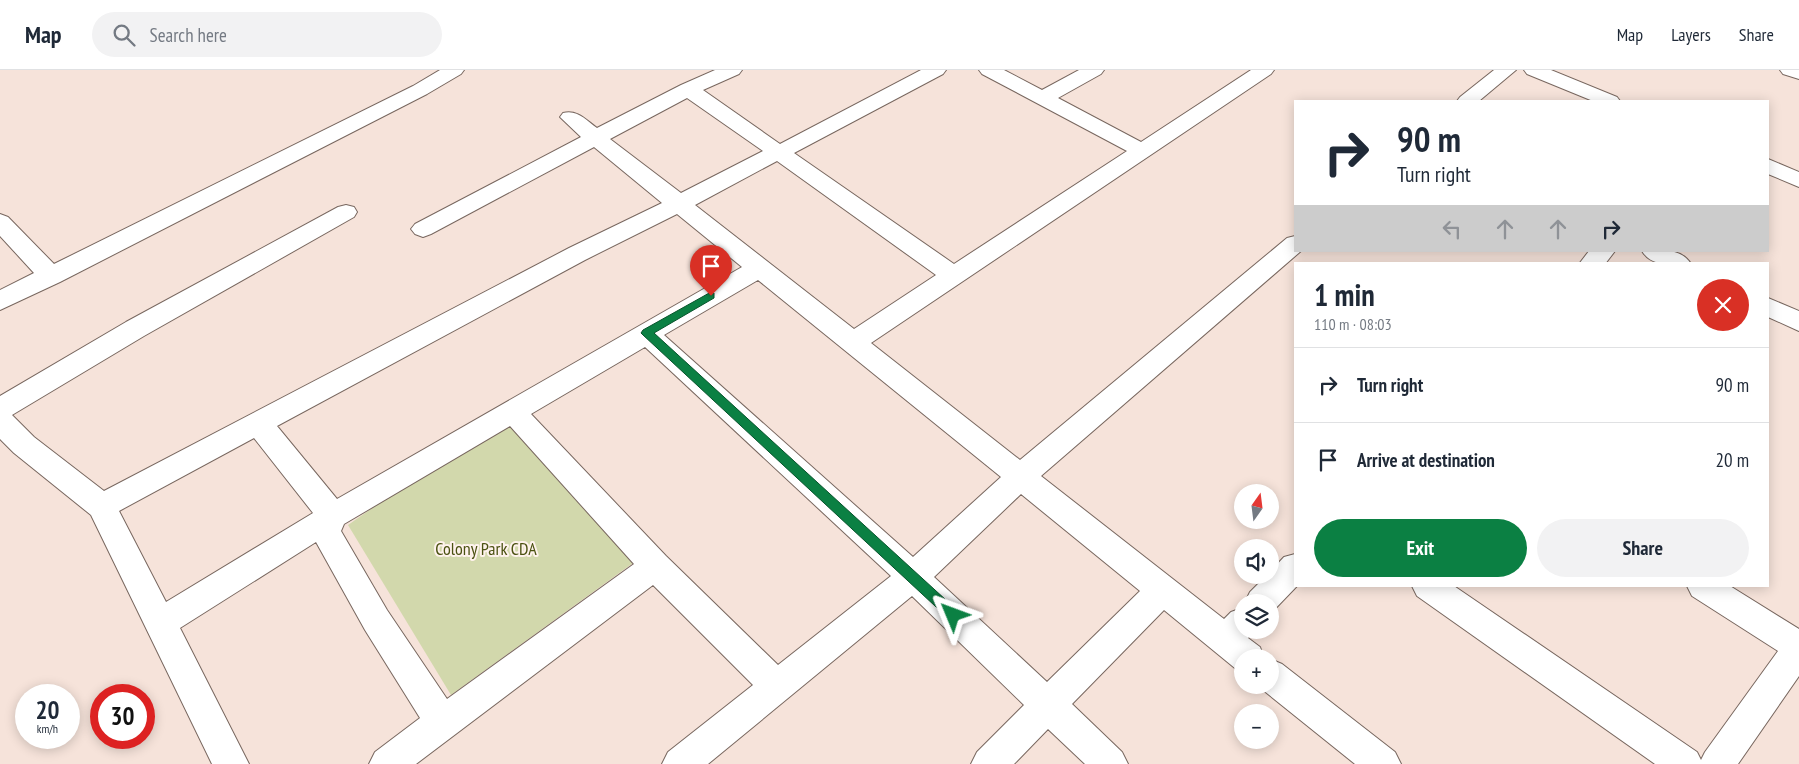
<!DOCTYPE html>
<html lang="en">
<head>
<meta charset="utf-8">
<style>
  :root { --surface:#fff; --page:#f2f2f3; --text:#1f2937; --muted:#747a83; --line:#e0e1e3; --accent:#0b8043 }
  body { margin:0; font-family:"PT Sans Narrow",sans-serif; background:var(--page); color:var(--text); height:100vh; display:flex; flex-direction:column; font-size:19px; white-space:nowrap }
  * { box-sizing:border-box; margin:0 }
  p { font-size:16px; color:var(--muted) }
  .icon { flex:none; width:28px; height:28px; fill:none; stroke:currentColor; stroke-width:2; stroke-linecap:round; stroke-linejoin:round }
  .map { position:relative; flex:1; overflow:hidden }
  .side { position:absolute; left:1294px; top:192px; width:475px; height:325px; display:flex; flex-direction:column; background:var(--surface); border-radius:0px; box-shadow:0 2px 12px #0003 }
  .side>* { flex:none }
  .top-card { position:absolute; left:1294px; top:30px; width:475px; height:152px; border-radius:0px; box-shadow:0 2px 12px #0003; background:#fff; color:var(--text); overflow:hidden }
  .needle { width:32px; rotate:14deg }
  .buttons { position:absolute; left:1234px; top:414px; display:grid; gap:10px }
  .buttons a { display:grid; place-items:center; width:45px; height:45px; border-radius:50%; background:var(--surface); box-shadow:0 2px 12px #0003; font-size:25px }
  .speed { position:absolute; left:15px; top:614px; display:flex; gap:10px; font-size:25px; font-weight:700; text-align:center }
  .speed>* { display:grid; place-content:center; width:65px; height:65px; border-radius:50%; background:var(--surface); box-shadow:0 2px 12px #0003; line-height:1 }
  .speed small { font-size:12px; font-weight:400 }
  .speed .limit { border:8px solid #d22; background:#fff; color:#111 }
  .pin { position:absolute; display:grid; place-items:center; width:42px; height:42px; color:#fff; margin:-51px -21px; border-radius:50% 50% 50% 0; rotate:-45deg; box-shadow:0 0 5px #0007 }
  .pin .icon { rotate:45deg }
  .me { position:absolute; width:55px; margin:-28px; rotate:314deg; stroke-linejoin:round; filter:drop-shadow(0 0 4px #0008) }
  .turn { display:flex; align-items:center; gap:18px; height:105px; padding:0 20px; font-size:22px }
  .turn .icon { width:65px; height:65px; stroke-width:2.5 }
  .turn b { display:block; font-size:35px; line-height:42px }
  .lanes { display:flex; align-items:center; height:48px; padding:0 20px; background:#0003; justify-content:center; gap:25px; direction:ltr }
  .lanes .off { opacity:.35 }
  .round { display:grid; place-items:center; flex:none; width:52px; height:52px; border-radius:26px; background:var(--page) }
  .headline { display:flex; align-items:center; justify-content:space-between; height:85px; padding:0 20px }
  h1 { font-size:30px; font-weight:700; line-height:38px }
  .button { display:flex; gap:10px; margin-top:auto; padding:10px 20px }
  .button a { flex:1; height:58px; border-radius:30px; background:var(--accent); color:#fff; font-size:20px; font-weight:700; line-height:58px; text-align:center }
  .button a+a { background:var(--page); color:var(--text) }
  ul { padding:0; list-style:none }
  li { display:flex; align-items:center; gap:15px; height:75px; padding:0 20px; border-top:1px solid var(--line) }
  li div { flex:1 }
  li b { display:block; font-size:19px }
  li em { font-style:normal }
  header { display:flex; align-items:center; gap:30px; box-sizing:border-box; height:70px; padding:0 25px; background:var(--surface); border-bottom:1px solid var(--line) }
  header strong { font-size:24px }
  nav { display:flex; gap:28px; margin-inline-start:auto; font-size:18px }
  .search { width:350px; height:45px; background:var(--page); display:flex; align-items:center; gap:12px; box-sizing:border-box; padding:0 18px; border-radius:28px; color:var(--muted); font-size:19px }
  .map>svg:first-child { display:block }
</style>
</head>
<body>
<header>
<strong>Map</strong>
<div class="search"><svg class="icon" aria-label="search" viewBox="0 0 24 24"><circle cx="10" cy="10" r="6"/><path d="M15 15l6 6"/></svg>Search here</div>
<nav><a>Map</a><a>Layers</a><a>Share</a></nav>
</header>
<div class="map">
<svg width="1799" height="694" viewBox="0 0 1799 694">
  <rect width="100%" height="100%" fill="#f6e3da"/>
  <path fill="#d2d8ac" d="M501,348L644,485L451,625L348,455Z"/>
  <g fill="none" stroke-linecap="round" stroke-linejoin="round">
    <g stroke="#78675f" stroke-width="2">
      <path id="street" d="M440,0H464L461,4L427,24L60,212L0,240V220L34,203L0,166V144L8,147L54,194L413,16Z
        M715,0H742L739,4L703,20L780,74L921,0H946L943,4L794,83L954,194L1127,81L982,4L979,0H1004L1042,20L1079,0H1104L1101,4L1058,28L1141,72L1251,0H1274L1271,4L871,273L1020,390L1287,168L1295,166V181H1301L1041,406L1224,549L1231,542L1242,538V560H1254L1248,568L1260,577L1264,588H1242V601L1236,599L1164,540L1072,634L1122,682L1128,694H1085L1048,659L1014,694H971L977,682L1024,635L912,526L708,694H662L668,682L753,615L653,515L416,694H369L375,682L420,648L365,560L316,472L180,558L249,694H212L91,445L14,383L0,369V326L126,252L338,137L346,135L354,137L357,142L354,147L144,266L12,345L34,367L104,421L569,178L662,133L594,77L431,164L423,167L415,164L411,159L415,154L581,67L560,47L563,43C577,39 586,50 597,58L681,15ZM687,28L763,81L681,123L610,69ZM777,91L936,205L854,259L695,135ZM677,144L742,197L337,429L277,356L585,190ZM758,210L1001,407L913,487L664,265ZM645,277L891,506L778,595L666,486L531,344ZM510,356L634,494L447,629L387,540L341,461L344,454ZM254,368L313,443L166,532L119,441ZM1021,424L1140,521L1047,612L934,507Z
        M1494,0H1516L1479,31H1457L1460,27Z
        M1780,0H1799V9L1783,4Z
        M1589,181H1615L1605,194H1579Z
        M1642,181C1659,181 1681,177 1691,194C1674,194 1652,198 1642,181Z
        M1768,228L1799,241V261L1768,247Z
        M1295,484V516H1297L1272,542L1270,543V532H1245L1250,522L1267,505H1270V502L1284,487Z
        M1412,516H1454L1697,682L1701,690L1705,682L1778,581L1692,526L1687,516H1730L1799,559V606L1738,694H1655L1417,526Z
        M1270,589L1282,594L1395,682L1401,694H1355L1258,616L1270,615Z"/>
    </g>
    <g stroke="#78675f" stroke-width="2">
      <path id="secondary" d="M1524,0H1551L1617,27L1620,31H1593L1527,4Z
        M1768,89L1799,102V117L1768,104Z"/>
    </g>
    <use href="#street" fill="#fff" fill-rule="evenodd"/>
    <use href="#secondary" fill="#fff" fill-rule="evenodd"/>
  </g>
  <path fill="#0b8043" stroke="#07532c" d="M711,222L714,223V228L654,263L958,541L960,545L958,549L953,551L949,549L643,265L641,263L643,260Z"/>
  <g text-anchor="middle" stroke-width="4" stroke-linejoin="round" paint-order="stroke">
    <g font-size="18" fill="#4b5111" stroke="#fef2ec">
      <text x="486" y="485">Colony Park CDA</text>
    </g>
  </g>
</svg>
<div class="buttons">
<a><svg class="needle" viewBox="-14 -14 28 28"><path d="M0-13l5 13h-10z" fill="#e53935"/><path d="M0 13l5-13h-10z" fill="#747a83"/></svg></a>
<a><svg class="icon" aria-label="sound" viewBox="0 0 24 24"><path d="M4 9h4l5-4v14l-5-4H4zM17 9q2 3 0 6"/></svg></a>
<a><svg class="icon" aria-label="layers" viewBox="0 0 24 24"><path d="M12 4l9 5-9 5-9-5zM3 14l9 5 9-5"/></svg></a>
<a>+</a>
<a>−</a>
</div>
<div class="speed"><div>20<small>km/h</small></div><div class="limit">30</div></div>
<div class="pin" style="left:711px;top:226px;background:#d93025"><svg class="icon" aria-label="arrive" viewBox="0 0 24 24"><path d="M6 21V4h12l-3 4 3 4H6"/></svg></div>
<svg class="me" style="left:953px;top:545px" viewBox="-20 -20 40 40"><path d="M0-17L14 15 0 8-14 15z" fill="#0b8043" stroke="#fff" stroke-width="4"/></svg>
<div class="top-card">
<div class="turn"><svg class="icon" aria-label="right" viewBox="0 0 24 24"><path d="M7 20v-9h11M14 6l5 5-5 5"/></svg><div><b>90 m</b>Turn right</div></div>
<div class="lanes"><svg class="icon off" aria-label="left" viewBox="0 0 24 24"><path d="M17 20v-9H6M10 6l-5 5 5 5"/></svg><svg class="icon off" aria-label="ahead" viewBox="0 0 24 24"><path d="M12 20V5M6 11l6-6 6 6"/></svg><svg class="icon off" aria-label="ahead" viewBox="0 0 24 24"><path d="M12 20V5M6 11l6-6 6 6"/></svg><svg class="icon" aria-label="right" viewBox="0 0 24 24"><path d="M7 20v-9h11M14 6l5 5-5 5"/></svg></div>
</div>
<section class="side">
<div class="headline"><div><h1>1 min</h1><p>110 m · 08:03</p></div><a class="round" style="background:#d93025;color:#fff"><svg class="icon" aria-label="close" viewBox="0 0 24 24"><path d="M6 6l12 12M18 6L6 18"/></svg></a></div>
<ul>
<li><svg class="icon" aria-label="right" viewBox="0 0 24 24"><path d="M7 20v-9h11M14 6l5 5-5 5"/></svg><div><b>Turn right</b></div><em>90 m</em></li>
<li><svg class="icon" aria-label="arrive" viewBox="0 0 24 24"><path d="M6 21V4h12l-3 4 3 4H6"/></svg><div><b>Arrive at destination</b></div><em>20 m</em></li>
</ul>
<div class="button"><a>Exit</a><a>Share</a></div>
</section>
</div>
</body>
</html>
